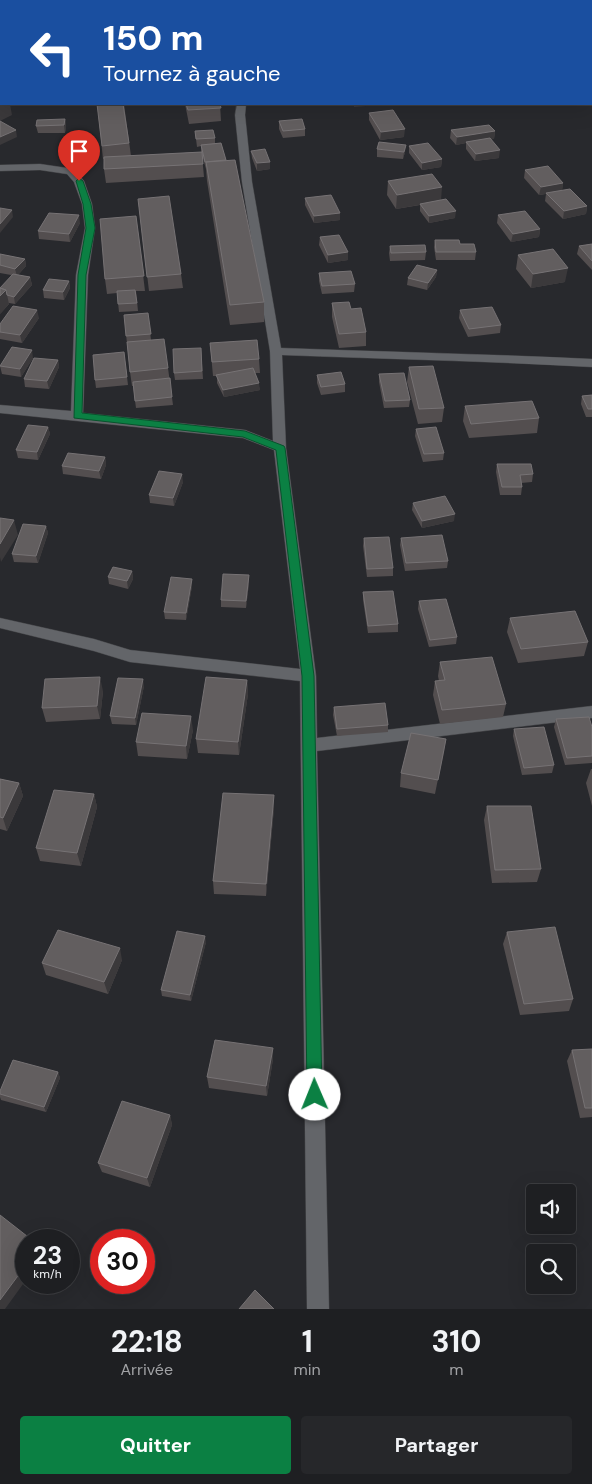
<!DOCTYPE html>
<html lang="fr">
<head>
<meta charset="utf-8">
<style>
  :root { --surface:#1e1f22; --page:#26272a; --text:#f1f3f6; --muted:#a1a2a5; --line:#3c3d40; --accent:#0b8043 }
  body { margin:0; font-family:"DM Sans",sans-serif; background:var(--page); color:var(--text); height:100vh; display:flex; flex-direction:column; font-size:19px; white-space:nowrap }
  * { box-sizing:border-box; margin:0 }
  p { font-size:16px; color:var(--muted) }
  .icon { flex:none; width:28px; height:28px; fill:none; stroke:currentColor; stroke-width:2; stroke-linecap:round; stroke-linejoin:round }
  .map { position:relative; height:1309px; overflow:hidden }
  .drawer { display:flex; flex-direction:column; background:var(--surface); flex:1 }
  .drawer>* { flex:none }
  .guide { position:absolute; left:0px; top:0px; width:592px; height:105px; box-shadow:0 5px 20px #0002,0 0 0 1px var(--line); background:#1a4fa0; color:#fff; overflow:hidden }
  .fabs { position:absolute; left:526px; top:1184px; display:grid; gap:10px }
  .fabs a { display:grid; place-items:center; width:50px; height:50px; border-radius:5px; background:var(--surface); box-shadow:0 5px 20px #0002,0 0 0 1px var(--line); font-size:25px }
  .speed { position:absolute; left:15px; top:1229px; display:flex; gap:10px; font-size:25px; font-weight:700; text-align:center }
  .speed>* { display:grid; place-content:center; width:65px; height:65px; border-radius:50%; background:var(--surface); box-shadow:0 5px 20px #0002,0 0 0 1px var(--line); line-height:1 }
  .speed small { font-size:12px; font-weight:400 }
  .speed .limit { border:8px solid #d22; background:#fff; color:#111 }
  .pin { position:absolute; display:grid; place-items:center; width:42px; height:42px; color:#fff; margin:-51px -21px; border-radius:50% 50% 50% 0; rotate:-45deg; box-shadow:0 0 5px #0007 }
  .pin .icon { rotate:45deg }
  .me { position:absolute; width:55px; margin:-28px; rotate:359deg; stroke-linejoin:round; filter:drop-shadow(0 0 4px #0008) }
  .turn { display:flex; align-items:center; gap:18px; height:105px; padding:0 20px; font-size:22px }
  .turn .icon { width:65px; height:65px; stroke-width:2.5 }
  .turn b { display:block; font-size:35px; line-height:42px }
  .eta { display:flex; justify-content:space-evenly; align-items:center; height:85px; text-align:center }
  .eta b { font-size:30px; font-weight:700; line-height:35px }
  .action { display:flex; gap:10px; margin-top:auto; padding:10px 20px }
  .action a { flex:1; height:58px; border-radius:5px; background:var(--accent); color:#fff; font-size:20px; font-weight:700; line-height:58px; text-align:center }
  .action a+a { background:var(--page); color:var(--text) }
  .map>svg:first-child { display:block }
</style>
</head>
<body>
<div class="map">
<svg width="592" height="1309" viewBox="0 0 592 1309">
  <rect width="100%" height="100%" fill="#28292d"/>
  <path fill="#1c5831" d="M359,0H590L592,1V73L591,1Z"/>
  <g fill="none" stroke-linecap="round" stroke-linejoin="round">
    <g stroke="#434447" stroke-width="1">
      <path id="street" d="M237,104H246L245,115L252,182L281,348C385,352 488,354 592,359V367C489,361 385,359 282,355L286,448L316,676L317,738L592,706V718L317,751L329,1309H307L300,681L130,662L94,651L0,628V618L94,639L130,650L300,669L274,450L243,438L0,413V405L71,411L76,275L85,228L82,204L74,182L67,174L40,170L0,171V165L40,164L74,169L84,181L92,204L95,228L88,275L83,413L245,430L273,441L270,351L242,182L235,115Z"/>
    </g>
    <use href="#street" fill="#636569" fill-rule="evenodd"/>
  </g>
  <path fill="#534e4f" d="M30,0H86L83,1H31Z
    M109,0H130L133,1H109Z
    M195,0H213L209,1H195Z
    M0,57L1,58V86L0,85Z
    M97,104H132H124L131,156L201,152V146L197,147L195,131L215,138V144L221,143L264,302V322L230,325L207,181L206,169L202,155L204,177L106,183L104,169V159H103Z
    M185,104H220L221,121L189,124Z
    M369,113L404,137L380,140L369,120Z
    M65,119L66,127L65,133H38L36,126Z
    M279,121L305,129V136L283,138L279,129Z
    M451,130L495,131L494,139H491L499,158L475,161L466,149V143L456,145L450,138Z
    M409,146L442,159L441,167L422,170L409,153Z
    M377,149L405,152L403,159L377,157Z
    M251,151L270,169L257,171L252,158Z
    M525,170L563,183L562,190L587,206L586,214L563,219L545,201L546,194L539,195L524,178Z
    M388,181L441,200L455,218L429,223L420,211V205L396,209L387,195Z
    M305,198L340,213V220L314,223L305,205Z
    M138,199L181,274L183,288L149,291Z
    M498,215L540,229L539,237L511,242L497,223Z
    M136,216L145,291H136L138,311L119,312L117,293L107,294L105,279Z
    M80,223L70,242L39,239L38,231Z
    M320,237L348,260L328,263L319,245Z
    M435,240L460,244L476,252L475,260H436L434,247Z
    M592,244V270L577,254L579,246Z
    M390,246L426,252L425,260L390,261L389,253Z
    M0,254L25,259L26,266L18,275L30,277L32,285L15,304L9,303V304L0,314L11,275L0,273Z
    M518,255L565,282L531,288L516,269Z
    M437,270L436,277L427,290L407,285L408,278Z
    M319,273L355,284L354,292L322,294L319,281Z
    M69,281L70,288L64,300L44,298L43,290Z
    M332,303L351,309L366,332V346L339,348L332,317Z
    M460,310L501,325L500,333L468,337L459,318Z
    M148,313L151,340L168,368L173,405L136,408L133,386H132L130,372L124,315Z
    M39,318L22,343L0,339V324Z
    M210,343L259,359L260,373H255L260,390L224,397L217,383V376H213Z
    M201,348L203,379L175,380L174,373Z
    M124,352L128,385L96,388L95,380Z
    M33,358L21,377L2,374L0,366Z
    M58,360L59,367L49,389L25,387L24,379Z
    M409,367L444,408L442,422L418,424L407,382Z
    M379,374L410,400L409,407L384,408L379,382Z
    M317,375L345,384V392L321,395L317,383Z
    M592,395V417H586L581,404L582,396Z
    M465,406L539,418L537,433L469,438L463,421Z
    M48,427L50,434L38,460L18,458L16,450Z
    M416,429L444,453L443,460L423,462L415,436Z
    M105,457L106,465L101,479L63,474L62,466Z
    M497,464L533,474L532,482L521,483L522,487L521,495H500L496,472Z
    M183,482L174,506L150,503L149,495Z
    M413,503L454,521L422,528L412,510Z
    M46,526L48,533L38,563L14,562L12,554Z
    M364,538L393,568V576L367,577L363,546Z
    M401,538L448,561L447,568L405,571L400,545Z
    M132,571L133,579L128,589L109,584L108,577Z
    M249,575V583L246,608L221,607V600Z
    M192,586L186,620L165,619L164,612Z
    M363,592L398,624V632L368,633L363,600Z
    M419,601L457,637L456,644L429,647L418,609Z
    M510,618L588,642L584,656L518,663L507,632Z
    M440,662L506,704L503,717L440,724L433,695L435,681H439L438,676Z
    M247,680L248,694L239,755L198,753L196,739Z
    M144,686L136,725L112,724L110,716Z
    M103,691L100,719L46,722L42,708Z
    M334,707L388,725V732L337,736L333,715Z
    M556,719L592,727V763L565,765L554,727Z
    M514,729L554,765L552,773L522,775L513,736Z
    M193,730L187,759L138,756L136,742Z
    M446,739L435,794L400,787L401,773Z
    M591,769H592V806L586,783Z
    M0,779L19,783L23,796L7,831L0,829Z
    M94,794L97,807L81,866L40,861L36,848Z
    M487,806L541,869L537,882L492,883L484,820Z
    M274,808L266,896L214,894L213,881Z
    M507,932L573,999L569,1011L520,1015L503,944Z
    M206,942L191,1001L162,996L161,990Z
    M122,960L108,994L46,975L42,963Z
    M592,1049V1117L580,1118L567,1061L572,1050Z
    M273,1059L267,1096L209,1088L207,1077Z
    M58,1072L60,1078L46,1112L1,1100L0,1097V1091Z
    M170,1115L172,1125L150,1187L102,1172L98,1163Z"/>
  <path fill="#3b393b" d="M202,0H213L209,1H202Z
    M1,100V104H10L12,115L0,121V101Z
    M354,104H377V105L354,107Z
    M65,119L66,127L65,133L64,125Z
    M405,129L404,137L380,140L381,132Z
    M16,130L17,137L0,145V137Z
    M495,131L494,139L467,143L466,142V143L456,145L457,137Z
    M406,145L405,152L403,159L404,152Z
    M500,150L499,158L475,161L476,154Z
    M442,159L441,167L422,170V163Z
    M270,162V169L257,171V163Z
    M563,183L562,191L539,195L541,187Z
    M442,187L441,201L396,209L397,195Z
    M587,206L586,214L563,219L564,211Z
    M12,210L13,217L0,233V224Z
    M456,211L455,218L429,223V216Z
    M340,213V220L314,223V216Z
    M79,215L80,223L70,242L69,234Z
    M540,229L539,237L511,242L513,234Z
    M348,252V260L328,263V255Z
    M25,259L26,266L17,276L15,269Z
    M568,268L565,282L531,288L533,274Z
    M437,270L436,277L427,290L428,283Z
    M30,277L32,285L15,304L14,297Z
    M69,281L70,288L64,300L63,292Z
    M6,290L9,304L0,314V296Z
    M37,310L39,318L22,343L20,335Z
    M32,350L33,358L21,377L20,369Z
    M58,360L59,367L49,389L47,381Z
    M259,383L260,390L224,397L223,390Z
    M48,427L50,434L38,460L37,452Z
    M105,457L106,465L101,479L99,471Z
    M182,474L183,482L174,506L173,498Z
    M455,514L454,521L422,528V521Z
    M14,520L18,535L1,562L0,557V544Z
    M46,526L48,533L38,563L36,556Z
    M132,571L133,579L128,589L127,581Z
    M249,575V583L246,608V601Z
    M192,579V586L186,620V613Z
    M100,677L103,691L100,719L97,706Z
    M143,679L144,686L136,725L135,718Z
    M247,680L248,694L239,755L238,742Z
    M191,716L193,730L187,759L186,746Z
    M446,739L444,753L435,794L438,780Z
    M19,783L23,796L7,831L3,818Z
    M94,794L97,807L81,866L77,853Z
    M274,795V808L266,896V884Z
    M205,936L206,942L191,1001L190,995Z
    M120,948L122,960L108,994L104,982Z
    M273,1048V1059L267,1096L266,1086Z
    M58,1072L60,1078L46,1112L44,1107Z
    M170,1115L172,1125L150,1187L147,1178Z
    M26,1265V1280L5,1309H0V1300Z"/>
  <path fill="#625e5f" stroke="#767274" d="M49,0H75L73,1H54Z
    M115,0H130L133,1H118Z
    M0,57L1,58V74L0,73Z
    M0,93H1V100L0,101Z
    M97,104H123L129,143L102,146Z
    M186,104H220L221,108L188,110Z
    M393,110L405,129L381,132L369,113Z
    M65,119L64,125L36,126L37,120Z
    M302,119L305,129L283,131L279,121Z
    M0,121L16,130L0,137Z
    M489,125L495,131L457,137L451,130Z
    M213,130L215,138L196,139L195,131Z
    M490,138L500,150L476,154L466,142Z
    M379,142L406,145L404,152L377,149Z
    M221,143L226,160L205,162L201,145Z
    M428,143L442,159L422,163L409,146Z
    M265,149L270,162L257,163L251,151Z
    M202,152L203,164L104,169V157Z
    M235,160L264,302L230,305L206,162Z
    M548,166L563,183L541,187L525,170Z
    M432,174L442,187L397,195L388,181Z
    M570,189L587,206L564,211L546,193Z
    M331,195L340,213L314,216L305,198Z
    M169,196L181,274L147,277L138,199Z
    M446,199L456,211L429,216L420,204Z
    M0,208L12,210L0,224Z
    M525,211L540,229L513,234L498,215Z
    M49,213L79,215L69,234L38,231Z
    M136,216L144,276L105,279L100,219Z
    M339,235L348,252L328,255L320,237Z
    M435,240H459L460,244H474L476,252H436Z
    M592,244V261L579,246Z
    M425,245L426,252L391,253L390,246Z
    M553,249L568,268L533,274L518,255Z
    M0,254L25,259L15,269L0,265Z
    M417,265L437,270L428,283L408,278Z
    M351,271L355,284L322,286L319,273Z
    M13,274L30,277L14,297L7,295L6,290L0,288Z
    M49,279L69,281L63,292L43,290Z
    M0,288L6,290L0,296Z
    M135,290L137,303L118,304L117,291Z
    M349,302L351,309L361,308L366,332L339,334L332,303Z
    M13,306L37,310L20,335L0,332V324Z
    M492,307L501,325L469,329L460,310Z
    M148,313L151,334L126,336L124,315Z
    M164,339L168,368L130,372L127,342Z
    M257,340L259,359L212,362L210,343Z
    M12,347L32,350L20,369L0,366Z
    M201,348L202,371L174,373L173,349Z
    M124,352L127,377L95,380L93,355Z
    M34,358L58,360L47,381L24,379Z
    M433,366L444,408L419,409L409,367Z
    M253,368L259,383L223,390L216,375Z
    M341,372L345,384L321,387L317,375Z
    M404,373L410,400L385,401L379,374Z
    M170,378L172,397L135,401L133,382Z
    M592,395V409H588L582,396Z
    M532,401L539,418L471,424L465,406Z
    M28,425L48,427L37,452L16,450Z
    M436,427L444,453L424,454L416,429Z
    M68,453L105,457L99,471L62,466Z
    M497,464H531L533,474L520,475L522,487H502Z
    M159,471L182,474L173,498L149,495Z
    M445,496L455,514L422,521L413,503Z
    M0,518L14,520L0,544Z
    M23,524L46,526L36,556L12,554Z
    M442,535L448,561L406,563L401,538Z
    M389,537L393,568L367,569L364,538Z
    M113,567L132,571L127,581L108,577Z
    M223,574L249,575L246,601L221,600Z
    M171,577L192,579L186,613L164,612Z
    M393,591L398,624L368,626L363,592Z
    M446,599L457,637L430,640L419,601Z
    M575,611L588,642L521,649L510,618Z
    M492,657L506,704L442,710L435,681L445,680L440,662Z
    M100,677L97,706L42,708L45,679Z
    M206,677L247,680L238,742L196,739Z
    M118,678L143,679L135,718L110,716Z
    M385,703L388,725L337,729L334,707Z
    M142,713L191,716L186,746L136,742Z
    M589,717L592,727V756L567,758L556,719Z
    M544,727L554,765L524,768L514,729Z
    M411,733L446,739L438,780L401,773Z
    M0,779L19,783L3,818L0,817Z
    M54,790L94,794L77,853L36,848Z
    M223,793L274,795L266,884L213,881Z
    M487,806H531L541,869L495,870Z
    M555,927L573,999L524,1004L507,932Z
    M58,930L120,948L104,982L42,963Z
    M177,931L205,936L190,995L161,990Z
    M215,1040L273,1048L266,1086L207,1077Z
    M592,1049V1108H585L572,1050Z
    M13,1060L58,1072L44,1107L0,1094V1091Z
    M122,1101L170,1115L147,1178L98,1163Z
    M0,1215L32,1240H26V1265L0,1300Z
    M255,1290L274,1309H239Z"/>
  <path fill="#0b8043" stroke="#07532c" d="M79,178L83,181L91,204L95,228L86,275L82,413L245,431L284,446L285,448L314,676L322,1095L320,1100L315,1103L309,1100L307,1095L302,676L276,450L243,437L74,418L78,275L86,228L83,204L76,181Z"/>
</svg>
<div class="fabs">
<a><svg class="icon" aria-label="sound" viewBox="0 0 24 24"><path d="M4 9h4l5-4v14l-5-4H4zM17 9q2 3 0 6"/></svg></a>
<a><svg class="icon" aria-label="search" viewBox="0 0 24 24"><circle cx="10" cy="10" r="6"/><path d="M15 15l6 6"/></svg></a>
</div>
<div class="speed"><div>23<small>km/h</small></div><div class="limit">30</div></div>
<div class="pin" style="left:79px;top:181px;background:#d93025"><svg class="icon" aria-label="arrive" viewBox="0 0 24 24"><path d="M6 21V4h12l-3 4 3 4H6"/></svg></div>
<svg class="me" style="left:315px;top:1095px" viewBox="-20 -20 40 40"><circle r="19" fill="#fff"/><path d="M0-13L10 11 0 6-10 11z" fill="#0b8043"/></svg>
<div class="guide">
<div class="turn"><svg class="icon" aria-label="left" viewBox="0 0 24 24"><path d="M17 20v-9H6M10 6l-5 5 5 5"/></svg><div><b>150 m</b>Tournez à gauche</div></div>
</div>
</div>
<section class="drawer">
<div class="eta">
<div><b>22:18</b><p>Arrivée</p></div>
<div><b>1</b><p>min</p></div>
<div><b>310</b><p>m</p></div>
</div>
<div class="action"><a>Quitter</a><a>Partager</a></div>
</section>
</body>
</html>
